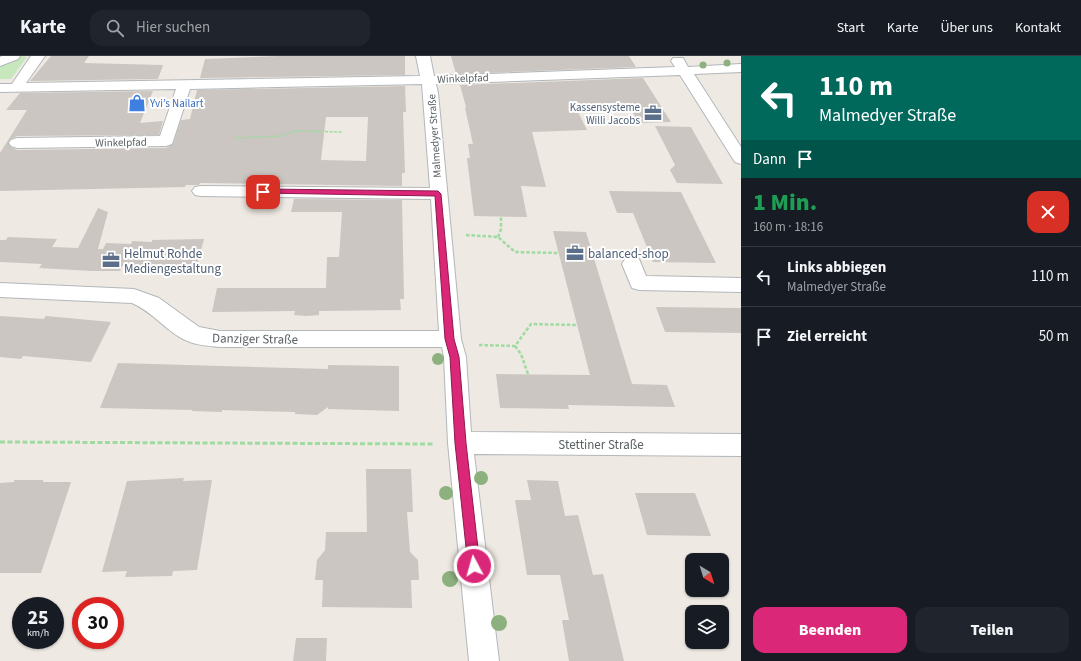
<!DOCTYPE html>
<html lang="de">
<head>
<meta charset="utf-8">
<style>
  :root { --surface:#171b24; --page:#20242c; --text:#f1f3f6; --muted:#9ea1a6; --line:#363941; --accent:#db2777 }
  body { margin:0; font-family:"Source Sans 3",sans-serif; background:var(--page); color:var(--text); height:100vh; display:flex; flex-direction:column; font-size:15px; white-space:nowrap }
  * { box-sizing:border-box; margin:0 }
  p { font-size:13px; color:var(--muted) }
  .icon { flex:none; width:22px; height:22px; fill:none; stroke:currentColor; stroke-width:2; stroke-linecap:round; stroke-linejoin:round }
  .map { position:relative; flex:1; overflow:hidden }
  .sheet { display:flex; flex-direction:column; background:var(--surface); width:340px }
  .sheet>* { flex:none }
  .top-card { background:#00695c; color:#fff; overflow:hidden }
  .needle { width:26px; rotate:142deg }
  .controls { position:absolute; left:685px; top:497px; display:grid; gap:8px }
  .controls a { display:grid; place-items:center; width:44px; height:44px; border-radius:8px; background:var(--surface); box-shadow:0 1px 3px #0004; font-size:20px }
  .speed { position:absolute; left:12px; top:541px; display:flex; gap:8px; font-size:20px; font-weight:700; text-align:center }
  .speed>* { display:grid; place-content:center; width:52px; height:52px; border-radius:50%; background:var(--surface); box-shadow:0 1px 3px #0004; line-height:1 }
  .speed small { font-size:10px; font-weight:400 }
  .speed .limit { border:6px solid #d22; background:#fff; color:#111 }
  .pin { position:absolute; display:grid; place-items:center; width:34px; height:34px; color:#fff; margin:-17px; border-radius:8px; box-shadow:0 2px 6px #0006 }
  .me { position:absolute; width:44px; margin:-22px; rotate:354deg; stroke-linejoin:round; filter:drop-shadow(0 0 3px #0008) }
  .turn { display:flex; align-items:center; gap:14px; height:84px; padding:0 12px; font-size:18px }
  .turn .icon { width:52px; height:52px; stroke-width:2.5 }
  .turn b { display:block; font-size:28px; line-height:34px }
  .then { display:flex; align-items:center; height:38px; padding:0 12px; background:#0003; gap:8px; font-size:15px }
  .round { display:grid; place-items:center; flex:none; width:42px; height:42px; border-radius:12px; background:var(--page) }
  .overview { display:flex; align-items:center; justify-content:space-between; height:68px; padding:0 12px }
  h1 { font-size:24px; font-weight:800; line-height:30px; color:#1e9e55 }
  .primary-button { display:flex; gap:8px; margin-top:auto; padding:8px 12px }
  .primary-button a { flex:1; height:46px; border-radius:12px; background:var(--accent); color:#fff; font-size:16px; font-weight:800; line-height:46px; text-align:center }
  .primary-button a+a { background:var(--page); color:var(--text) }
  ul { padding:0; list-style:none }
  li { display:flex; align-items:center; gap:12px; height:60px; padding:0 12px; border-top:1px solid var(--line) }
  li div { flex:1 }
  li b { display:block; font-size:15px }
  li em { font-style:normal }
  header { display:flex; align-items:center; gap:24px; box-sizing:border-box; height:56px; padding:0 20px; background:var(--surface); border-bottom:1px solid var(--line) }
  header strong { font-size:19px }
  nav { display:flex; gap:22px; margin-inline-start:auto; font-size:14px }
  .search { width:280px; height:36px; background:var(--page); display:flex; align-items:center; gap:10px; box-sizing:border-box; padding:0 14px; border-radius:12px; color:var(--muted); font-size:15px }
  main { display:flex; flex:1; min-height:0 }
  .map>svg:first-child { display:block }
</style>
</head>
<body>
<header>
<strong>Karte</strong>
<div class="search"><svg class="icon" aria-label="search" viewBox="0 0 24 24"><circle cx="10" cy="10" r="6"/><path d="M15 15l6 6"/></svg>Hier suchen</div>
<nav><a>Start</a><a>Karte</a><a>Über uns</a><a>Kontakt</a></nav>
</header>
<main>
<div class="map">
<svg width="741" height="605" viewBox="0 0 741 605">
  <rect width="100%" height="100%" fill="#eee9e2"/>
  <path fill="#c6e8bc" d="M21,0L27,1L11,23H0V10Z"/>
  <path fill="#cbc6c1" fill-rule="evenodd" d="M51,0H89L84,7L163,9L158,23L30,25Z
    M278,0H405V19L200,22L205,3Z
    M451,0H629L636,11L456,18Z
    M643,22L671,66L639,67L631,54L578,56L587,74L532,76L546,131L521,130L527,161L474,160L467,102H470L468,88H473L465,52L466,51L460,29Z
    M405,30L406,56H403L405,117H402V130L200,127L199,129H186L185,131L0,135V97L27,54H6L20,37L153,35L140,67L163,65L159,79L17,80L11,83L8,86L11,91L17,94L166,92L173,88L181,64L190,63L197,34ZM326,61H368L366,105L321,104Z
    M655,70L691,71L723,128L677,127L670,114L675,109Z
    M609,135L681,136L716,207L653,206L633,157H617Z
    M294,143L402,144L404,243H400L401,254L319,255V259L307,260L294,259L295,255L212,256L217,232H326L327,201H339L342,156H291Z
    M98,152L108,156L98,193H103L106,187L131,188L132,185L152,186V184L204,183L197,209L122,210L120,215H92L39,212L42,208L0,206V184H6L8,181L57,183L52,191L78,192Z
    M553,175L586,176L632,328L667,329L675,351L568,349L569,353L500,352L496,318L590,319Z
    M656,251L741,252V277L665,276Z
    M0,260L44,263L46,260L111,266L91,306L23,300L21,303L0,301Z
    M118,307L328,313V309L399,310V355L328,353V351L317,359L295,358V356L222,354V356L192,355V354L100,352Z
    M366,413H411L413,456H407L410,496L418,504L419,524H411L412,552L322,551L323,524H315L317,504L325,494L326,476H367Z
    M184,422L183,425L212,424L197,514L173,515L172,520L125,521L127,515L102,516L127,425Z
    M14,424H43V426H71L41,517H0V427L14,426Z
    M527,424L558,425L565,460L578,459L593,519L603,518L624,605H569L562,564H569L560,519H527L515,444H531Z
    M635,437H695L711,480L647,479Z
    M296,582H327L326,605H293Z"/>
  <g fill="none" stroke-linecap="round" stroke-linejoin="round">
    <g stroke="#b3b7ba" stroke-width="2">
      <path id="minor" d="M2,0H20L18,3L0,10V1Z
        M31,0H45L26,27L420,20L416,0H430L434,20L675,11L671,5L673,2H683L688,11L741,8V16L694,18L741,91V108L735,106L733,103L680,19L436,28L438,37L461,283L466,301L471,376L741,378V400L474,398L499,605H469L448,387L444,301L442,291H220C207,290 195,289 183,283C164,273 153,256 132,247L0,241V227L134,233L159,242L199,271L220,275H439L431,143L201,140L195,139L192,135L195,131L201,130L430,132L422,28L190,33L172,88L166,90L17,92L11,90L9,87L11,84L17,82L160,80L176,33L0,36V28H12Z
        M632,201L639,203L646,220L741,222V236L639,234L632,232L622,208L625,203Z"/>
    </g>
    <path stroke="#9edba0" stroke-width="1.5" stroke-dasharray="3 1.5" stroke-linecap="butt" d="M236,82L282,80L296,75L343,76"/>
    <path stroke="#9edba0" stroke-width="2.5" stroke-dasharray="3.5 2" stroke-linecap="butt" d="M466,179L498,181L515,196L559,197
      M498,181L501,173V160
      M479,289L515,290L531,268L577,269
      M515,290L521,298L528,318"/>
    <path stroke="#9edba0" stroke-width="3" stroke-dasharray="5 2.5" stroke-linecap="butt" d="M0,386L433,388"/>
    <use href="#minor" fill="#fff" fill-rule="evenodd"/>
  </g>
  <g fill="#8cb07e">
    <circle cx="727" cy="7" r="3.5"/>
    <circle cx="703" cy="9" r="3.5"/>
    <circle cx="438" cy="303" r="6"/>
    <circle cx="481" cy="422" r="7"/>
    <circle cx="446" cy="437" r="7"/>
    <circle cx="450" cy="523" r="8"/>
    <circle cx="499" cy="567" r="8"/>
  </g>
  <path fill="#db2777" stroke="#8e194d" d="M263,133L438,135L441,138L454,283L459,301L466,387L480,510L478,515L474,516L470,515L468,510L455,387L450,301L445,283L435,140L261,137V134Z"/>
  <defs>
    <g id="shop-bare" transform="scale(1.38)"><path d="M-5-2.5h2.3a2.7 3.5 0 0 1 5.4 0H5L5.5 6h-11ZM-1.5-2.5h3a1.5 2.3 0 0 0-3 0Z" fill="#3f7fe0" stroke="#fff" stroke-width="2.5" paint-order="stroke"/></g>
    <g id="office-bare" transform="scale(1.38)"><path d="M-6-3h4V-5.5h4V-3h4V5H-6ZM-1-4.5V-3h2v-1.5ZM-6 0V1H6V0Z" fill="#5c6f8a" stroke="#fff" stroke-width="2.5" paint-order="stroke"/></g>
  </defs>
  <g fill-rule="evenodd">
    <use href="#shop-bare" x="137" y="47"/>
    <use href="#office-bare" x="653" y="57"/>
    <use href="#office-bare" x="575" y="197"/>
    <use href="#office-bare" x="111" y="204"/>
  </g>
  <g text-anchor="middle" stroke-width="4" stroke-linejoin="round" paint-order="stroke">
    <g font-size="11" fill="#5a6164" stroke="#fff">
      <text transform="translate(463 22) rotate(-2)" y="4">Winkelpfad</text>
      <text transform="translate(434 80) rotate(-94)" y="4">Malmedyer Straße</text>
      <text transform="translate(121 86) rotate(-1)" y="4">Winkelpfad</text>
    </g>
    <g font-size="11" fill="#366cbe" stroke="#fff" text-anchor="start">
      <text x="150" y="51">Yvi’s Nailart</text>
    </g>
    <g font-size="11" fill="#4e5e75" stroke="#fff" text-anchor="end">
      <text x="640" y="55">Kassensysteme<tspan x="640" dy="13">Willi Jacobs</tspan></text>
    </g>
    <g font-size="13" fill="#4e5e75" stroke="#fff" text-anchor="start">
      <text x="124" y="202">Helmut Rohde<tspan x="124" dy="15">Mediengestaltung</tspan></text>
      <text x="588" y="202">balanced-shop</text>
    </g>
    <g font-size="13" fill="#5a6164" stroke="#fff">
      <text transform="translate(255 282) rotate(1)" y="5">Danziger Straße</text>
      <text x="601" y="393">Stettiner Straße</text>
    </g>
  </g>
</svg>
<div class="controls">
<a><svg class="needle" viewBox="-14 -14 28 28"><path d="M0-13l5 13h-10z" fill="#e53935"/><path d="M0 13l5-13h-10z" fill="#9ea1a6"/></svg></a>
<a><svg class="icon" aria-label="layers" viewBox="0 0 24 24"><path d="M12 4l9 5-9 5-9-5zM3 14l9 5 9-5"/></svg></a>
</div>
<div class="speed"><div>25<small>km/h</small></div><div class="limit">30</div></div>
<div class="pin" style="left:263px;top:136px;background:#d93025"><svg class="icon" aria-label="arrive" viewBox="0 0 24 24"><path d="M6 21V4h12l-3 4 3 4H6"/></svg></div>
<svg class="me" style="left:474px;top:510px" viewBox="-20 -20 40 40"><circle r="17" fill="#db2777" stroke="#fff" stroke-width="3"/><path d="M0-11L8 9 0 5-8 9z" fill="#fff"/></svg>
</div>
<section class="sheet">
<div class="top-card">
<div class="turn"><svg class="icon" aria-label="left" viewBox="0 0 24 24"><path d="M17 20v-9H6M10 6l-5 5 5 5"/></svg><div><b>110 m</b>Malmedyer Straße</div></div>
<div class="then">Dann<svg class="icon" aria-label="arrive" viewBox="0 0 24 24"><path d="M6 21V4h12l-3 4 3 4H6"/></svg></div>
</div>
<div class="overview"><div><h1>1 Min.</h1><p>160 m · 18:16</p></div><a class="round" style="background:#d93025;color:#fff"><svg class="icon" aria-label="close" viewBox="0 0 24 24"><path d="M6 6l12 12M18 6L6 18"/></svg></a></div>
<ul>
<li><svg class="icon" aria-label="left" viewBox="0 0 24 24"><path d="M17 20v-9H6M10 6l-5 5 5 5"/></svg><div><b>Links abbiegen</b><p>Malmedyer Straße</p></div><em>110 m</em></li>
<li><svg class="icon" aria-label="arrive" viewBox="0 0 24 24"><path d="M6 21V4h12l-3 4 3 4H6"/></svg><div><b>Ziel erreicht</b></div><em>50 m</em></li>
</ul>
<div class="primary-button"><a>Beenden</a><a>Teilen</a></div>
</section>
</main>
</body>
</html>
